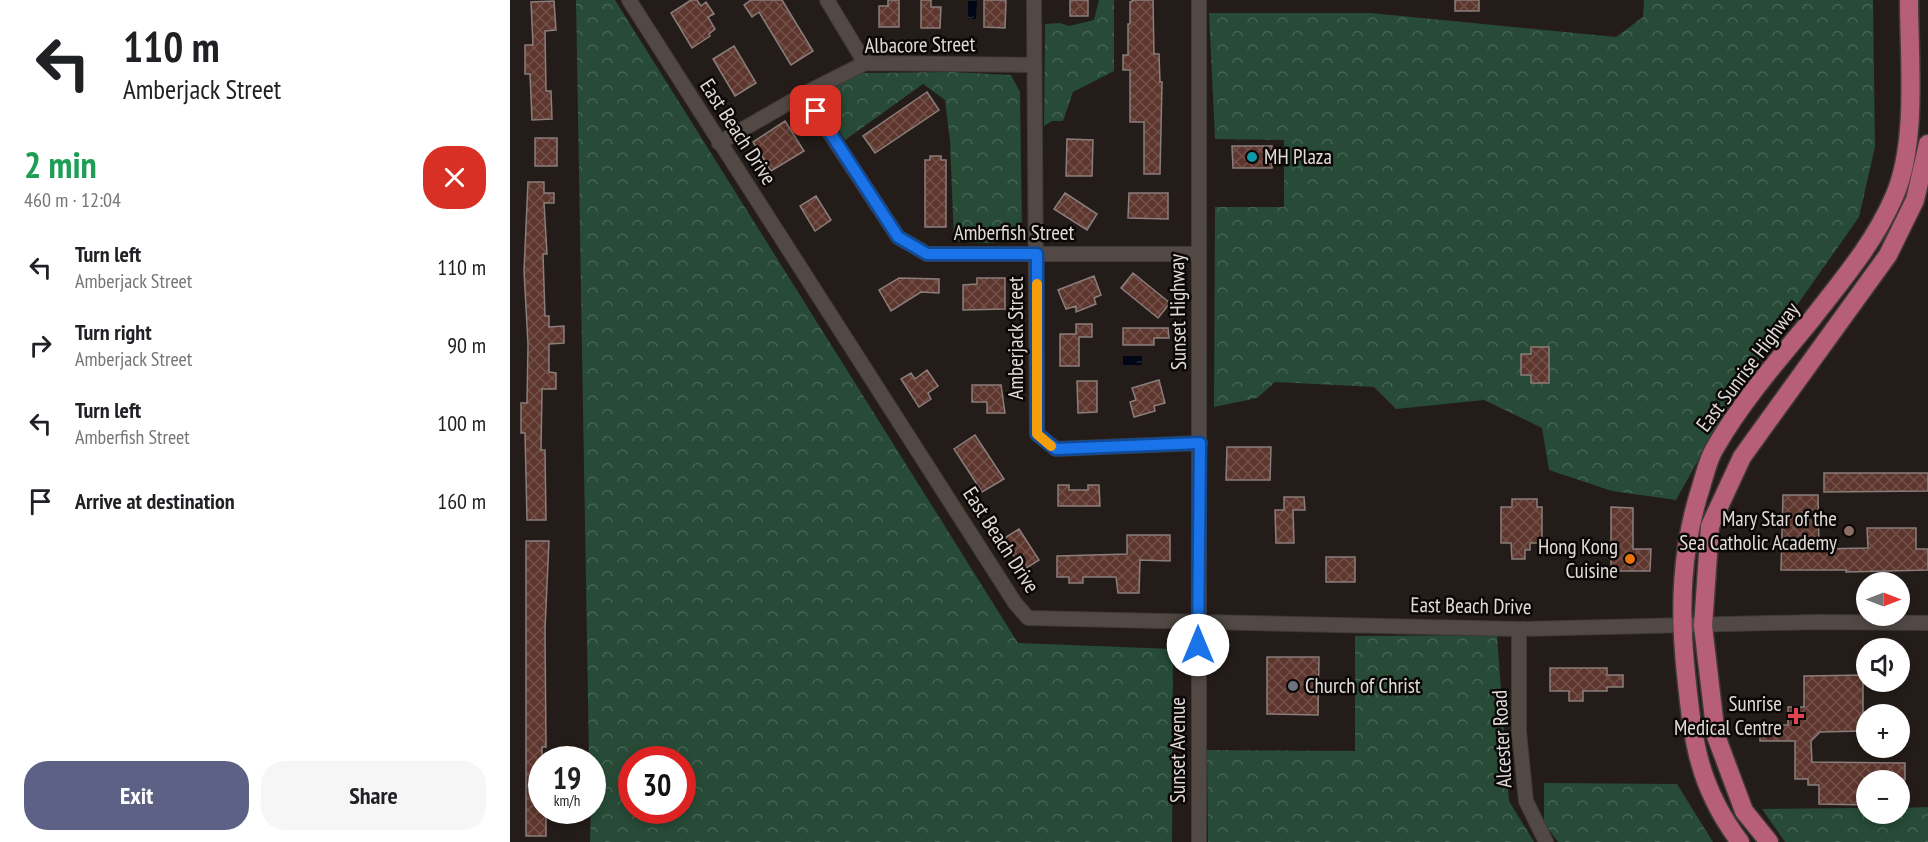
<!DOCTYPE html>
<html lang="en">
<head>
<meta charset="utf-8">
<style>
  :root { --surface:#fff; --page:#f6f6f6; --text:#202124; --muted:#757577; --accent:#5d6185 }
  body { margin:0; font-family:"PT Sans Narrow",sans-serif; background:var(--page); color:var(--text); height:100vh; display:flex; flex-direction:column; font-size:22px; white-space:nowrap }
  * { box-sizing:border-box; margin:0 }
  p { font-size:20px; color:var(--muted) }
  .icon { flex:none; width:33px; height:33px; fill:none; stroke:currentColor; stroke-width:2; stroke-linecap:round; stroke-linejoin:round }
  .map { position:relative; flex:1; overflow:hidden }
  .side { display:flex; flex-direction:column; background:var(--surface); width:510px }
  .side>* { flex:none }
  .hud { background:#fff; color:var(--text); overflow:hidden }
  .needle { width:39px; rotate:90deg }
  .controls { position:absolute; left:1346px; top:572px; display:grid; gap:12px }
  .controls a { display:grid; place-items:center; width:54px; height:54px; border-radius:50%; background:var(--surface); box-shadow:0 3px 9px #0003; font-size:30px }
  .speed { position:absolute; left:18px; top:746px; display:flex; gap:12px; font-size:30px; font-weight:700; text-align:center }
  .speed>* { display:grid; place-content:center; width:78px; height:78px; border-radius:50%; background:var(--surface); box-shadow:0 3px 9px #0003; line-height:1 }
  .speed small { font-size:15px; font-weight:400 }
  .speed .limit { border:9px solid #d22; background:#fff; color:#111 }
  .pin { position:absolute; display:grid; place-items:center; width:51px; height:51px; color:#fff; margin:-26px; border-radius:12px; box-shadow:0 3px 9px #0006 }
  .me { position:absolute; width:66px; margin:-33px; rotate:0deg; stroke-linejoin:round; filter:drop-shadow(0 0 4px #0008) }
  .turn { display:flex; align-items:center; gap:21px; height:126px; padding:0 24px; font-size:27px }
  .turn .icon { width:78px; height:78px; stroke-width:2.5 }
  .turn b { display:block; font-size:42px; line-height:51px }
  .round { display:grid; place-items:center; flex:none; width:63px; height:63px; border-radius:24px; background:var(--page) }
  .overview { display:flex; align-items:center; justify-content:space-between; height:102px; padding:0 24px }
  h1 { font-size:36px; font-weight:600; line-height:45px; color:#1e9e55 }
  .button { display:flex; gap:12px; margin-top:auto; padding:12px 24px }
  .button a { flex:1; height:69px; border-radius:24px; background:var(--accent); color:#fff; font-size:24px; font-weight:600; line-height:69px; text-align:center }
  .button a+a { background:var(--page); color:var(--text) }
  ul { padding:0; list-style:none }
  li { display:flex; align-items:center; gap:18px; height:78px; padding:0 24px }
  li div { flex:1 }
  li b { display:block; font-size:22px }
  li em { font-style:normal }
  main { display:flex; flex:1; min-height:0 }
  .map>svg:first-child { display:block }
</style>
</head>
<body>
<main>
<section class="side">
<div class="hud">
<div class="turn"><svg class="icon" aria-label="left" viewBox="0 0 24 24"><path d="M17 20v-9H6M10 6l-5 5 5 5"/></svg><div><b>110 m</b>Amberjack Street</div></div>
</div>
<div class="overview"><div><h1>2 min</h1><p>460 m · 12:04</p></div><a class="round" style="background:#d93025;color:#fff"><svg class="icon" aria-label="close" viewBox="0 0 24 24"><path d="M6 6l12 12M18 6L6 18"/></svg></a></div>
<ul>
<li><svg class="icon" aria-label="left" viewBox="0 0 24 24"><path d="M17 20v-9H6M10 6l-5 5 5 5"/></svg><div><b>Turn left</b><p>Amberjack Street</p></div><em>110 m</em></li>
<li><svg class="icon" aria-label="right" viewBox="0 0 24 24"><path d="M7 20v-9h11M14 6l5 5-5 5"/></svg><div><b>Turn right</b><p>Amberjack Street</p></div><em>90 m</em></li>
<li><svg class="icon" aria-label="left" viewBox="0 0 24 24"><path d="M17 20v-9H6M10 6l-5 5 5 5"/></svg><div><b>Turn left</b><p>Amberfish Street</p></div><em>100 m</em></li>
<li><svg class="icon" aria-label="arrive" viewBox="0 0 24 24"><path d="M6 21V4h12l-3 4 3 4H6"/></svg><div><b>Arrive at destination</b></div><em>160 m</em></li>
</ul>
<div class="button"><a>Exit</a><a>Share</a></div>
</section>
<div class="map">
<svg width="1418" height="842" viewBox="0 0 1418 842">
  <defs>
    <pattern id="forest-crowns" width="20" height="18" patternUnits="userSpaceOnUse" patternTransform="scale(1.5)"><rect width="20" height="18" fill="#274b37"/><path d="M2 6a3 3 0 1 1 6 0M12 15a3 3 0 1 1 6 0" fill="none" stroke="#466453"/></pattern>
    <pattern id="water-ripples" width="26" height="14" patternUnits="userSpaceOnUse" patternTransform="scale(1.5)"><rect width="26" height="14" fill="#000616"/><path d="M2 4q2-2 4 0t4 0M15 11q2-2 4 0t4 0" fill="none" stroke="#252a37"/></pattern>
    <pattern id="building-cross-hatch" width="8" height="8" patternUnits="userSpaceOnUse" patternTransform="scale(1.5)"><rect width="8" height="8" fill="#5d362d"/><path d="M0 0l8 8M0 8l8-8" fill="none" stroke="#74524b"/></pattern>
  </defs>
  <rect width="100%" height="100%" fill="#241c18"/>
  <path fill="url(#forest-crowns)" fill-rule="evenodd" d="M66,0H105L508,643L663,649L662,842H80L82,759H79ZM122,759H172V810H122Z
    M589,0H604V71L563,92L553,121H542L534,126L535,24L550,23L559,26L584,20Z
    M1134,0H1363L1365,147L1349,217L1228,389L1166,500L1102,491L1039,470L1032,428L974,400L886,409L864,387L765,382L747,398L704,407L705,207H774V140L705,139L699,13H861L1106,37L1133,17Z
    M442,72L501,75L510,92L512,229C495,249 468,242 444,241L440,141L435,100L413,84L335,140L310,101L314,87L350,73Z
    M987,635L999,801L1024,842H698L697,750L845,751V636Z
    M1034,783L1167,784L1203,842H1048L1034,823Z
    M1418,807V842H1275L1252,809L1356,808V813H1389V808Z"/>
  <path fill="url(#water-ripples)" d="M458,1H467L466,19H458Z
    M613,356H632V365H613Z"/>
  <path fill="url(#building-cross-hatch)" stroke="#897e7b" stroke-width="1.5" d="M181,0H187L191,6L196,2L204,14L198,17L205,29L199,34L200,36L182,48L161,13Z
    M241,0H272L303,51L281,65L249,12L242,17L234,5Z
    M378,0H389V27H369V6H378Z
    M411,0H421V7H431L430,28H411Z
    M474,0H496L495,28L474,27Z
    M560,0H578V16H560Z
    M624,0H643L644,54H649L650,82H652L650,174H634V122H620V70H613V55H618V24H620V2Z
    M945,0H969V11H945Z
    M44,1L46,30L35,31L36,91H41L42,119L22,120L20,74H15V45H23L21,2Z
    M224,46L246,83L225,96L203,59Z
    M417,92L429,110L365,153L353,136Z
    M275,121L294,151L261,171L243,142Z
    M25,138H47V166H25Z
    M557,139L583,140L582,176H556Z
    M722,146H762V168H723Z
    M420,156H431V160H436V227H415V160H420Z
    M18,182H34V193H44V203H34L37,254H33L35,316H39V327L54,326V343L39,344V372L46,373V389H32L31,450H35L36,520H17L15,433H11V403H17L18,344L14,271Z
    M555,193L587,214L577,230L544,209Z
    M619,193H658V219L618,218Z
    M306,196L321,220L305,231L290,206Z
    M623,273L660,303L648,318L611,288Z
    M584,276L591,295L584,298L586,304L566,312V306L556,309L548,290Z
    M389,278L429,279V293L411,292L381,311L369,290Z
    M467,278H495V309L453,310V285L467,284Z
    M566,324H582V337H569V366H550V334H566Z
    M613,328H658L659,338H644V345H613Z
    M1021,347H1039V383H1021V375H1011V354H1021Z
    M417,370L428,386L418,393L421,399L409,407L391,379L401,373L405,379Z
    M649,380L655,403L644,406L645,411L624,417L620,402L626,400L622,388Z
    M567,381H587V412L568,413Z
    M462,385H491L495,413H477V402H462Z
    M465,435L494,479L472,492L444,449Z
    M717,447H761L760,480H716Z
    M1314,473H1418V491L1314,492Z
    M548,485H559V490H578V485H589L590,506H548Z
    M1273,495H1308L1309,549L1358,548L1357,528H1406V549H1418V570L1336,572V570H1271Z
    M774,497H794L795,510H783L784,543H766L765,510H774Z
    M1002,499H1027V507H1032V543H1020V550H1015V559H1002L1001,543H991V507H1002Z
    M1101,507L1123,508V549H1141L1140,571H1101Z
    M509,529L529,560L513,570L493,539Z
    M617,535H660V561L630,560L629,593H608L606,577H573V583H559V577H547V556L617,554Z
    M16,541H39L35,629L36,747H32V810H36V836H16Z
    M816,557H845V582H816Z
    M757,657H809L808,715L757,714Z
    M1040,668H1097V675H1113V687H1097V691H1073V701H1059V691H1040Z
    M1353,675V731L1310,732L1301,741L1302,762L1395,763V780H1356V805L1309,804V785H1298V779H1285V741H1250V725H1278V707H1294V676Z"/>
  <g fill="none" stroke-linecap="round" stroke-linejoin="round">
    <g stroke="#403a37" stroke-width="16">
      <path id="street" d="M119,0L505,603L518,618L1009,629L1307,622L1418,623
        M317,0L355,63
        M524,0L527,434L546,449L690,443
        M689,0V842
        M294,94L388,237L417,254H688
        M209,143L294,94L355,63L524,65
        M1009,629V732L1016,801L1036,842"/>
    </g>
    <g stroke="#403a37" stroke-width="21">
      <path id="primary" d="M1230,842C1188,786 1183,741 1176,674C1169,609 1171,549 1191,487C1195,474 1198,459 1205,448C1232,401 1268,360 1302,319C1333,279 1364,243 1384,197C1408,142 1399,60 1399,0
        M1259,842L1234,811L1206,736L1193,626L1200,526L1232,457L1378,255L1405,200L1418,144"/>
    </g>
    <use href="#street" stroke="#524945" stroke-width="14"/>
    <use href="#primary" stroke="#b75f79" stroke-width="18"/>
  </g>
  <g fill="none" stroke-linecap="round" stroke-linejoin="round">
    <g stroke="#114b97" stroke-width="15">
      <path id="route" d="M306,111L388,237L417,254H527V434L546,449L690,443L688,645"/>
    </g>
    <use href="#route" stroke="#1a73e8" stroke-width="10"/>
    <path stroke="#f59e0b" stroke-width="10" d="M527,284V434L541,446"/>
  </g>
  <circle fill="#0f9aa8" stroke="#0a0706" stroke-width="2" cx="742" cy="157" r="6"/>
  <circle fill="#8d6e63" stroke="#0a0706" stroke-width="2" cx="1339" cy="531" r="6"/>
  <circle fill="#e8710a" stroke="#0a0706" stroke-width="2" cx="1120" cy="559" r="6"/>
  <circle fill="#6b7280" stroke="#0a0706" stroke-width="2" cx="783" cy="686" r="6"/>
  <path fill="#e0444e" stroke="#0a0706" stroke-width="2" d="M1283 707h6v6h6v6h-6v6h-6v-6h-6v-6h6z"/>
  <g text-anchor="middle" stroke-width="5" stroke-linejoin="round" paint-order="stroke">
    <g font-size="21" fill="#e0dad8" stroke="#0a0706">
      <text transform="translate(410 45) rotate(-1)" y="7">Albacore Street</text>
      <text transform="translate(228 132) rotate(57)" y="7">East Beach Drive</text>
      <text x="504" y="240">Amberfish Street</text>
      <text transform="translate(668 312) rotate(-91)" y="7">Sunset Highway</text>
      <text transform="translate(506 338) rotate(-90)" y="7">Amberjack Street</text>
      <text transform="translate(1238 367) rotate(-53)" y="7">East Sunrise Highway</text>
      <text transform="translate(491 540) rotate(57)" y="7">East Beach Drive</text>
      <text transform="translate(961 606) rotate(1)" y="7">East Beach Drive</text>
      <text transform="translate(992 739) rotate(-93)" y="7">Alcester Road</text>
      <text transform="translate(668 750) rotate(-90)" y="7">Sunset Avenue</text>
    </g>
    <g font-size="21" fill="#e0dad8" stroke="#0a0706" text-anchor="end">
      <text x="754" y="164" text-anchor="start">MH Plaza</text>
      <text x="1327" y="526">Mary Star of the<tspan x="1327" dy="24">Sea Catholic Academy</tspan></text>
      <text x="1108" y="554">Hong Kong<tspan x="1108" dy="24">Cuisine</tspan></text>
      <text x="795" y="693" text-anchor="start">Church of Christ</text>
      <text x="1272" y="711">Sunrise<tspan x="1272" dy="24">Medical Centre</tspan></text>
    </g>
  </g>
</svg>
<div class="controls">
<a><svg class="needle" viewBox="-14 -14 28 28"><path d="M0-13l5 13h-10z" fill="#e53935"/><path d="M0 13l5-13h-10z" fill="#757577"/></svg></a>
<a><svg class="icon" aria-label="sound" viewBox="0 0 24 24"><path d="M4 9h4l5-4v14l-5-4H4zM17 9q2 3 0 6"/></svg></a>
<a>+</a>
<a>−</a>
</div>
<div class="speed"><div>19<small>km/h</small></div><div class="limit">30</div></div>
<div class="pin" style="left:306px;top:111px;background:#d93025"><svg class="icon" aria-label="arrive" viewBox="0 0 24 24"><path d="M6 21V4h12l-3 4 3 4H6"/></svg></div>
<svg class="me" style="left:688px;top:645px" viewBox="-20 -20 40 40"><circle r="19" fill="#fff"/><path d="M0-13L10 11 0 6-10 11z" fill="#1a73e8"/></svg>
</div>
</main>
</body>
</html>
